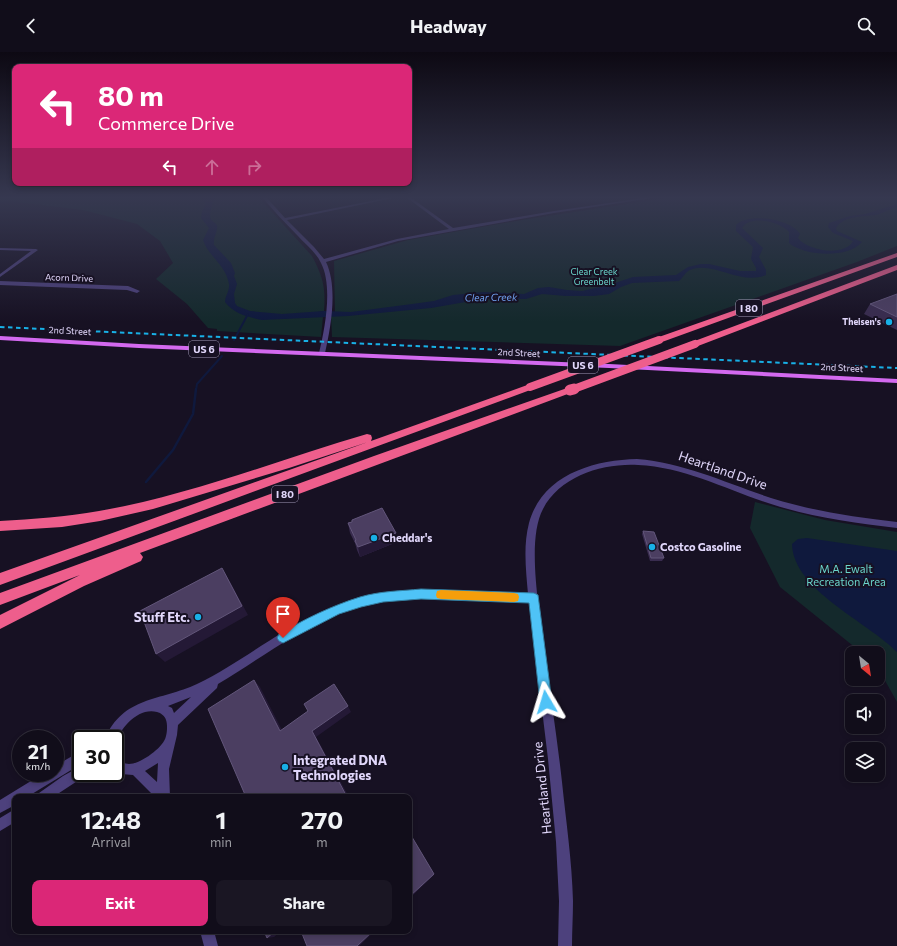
<!DOCTYPE html>
<html lang="en">
<head>
<meta charset="utf-8">
<style>
  :root { --surface:#110d1a; --page:#1a1623; --text:#f1f3f6; --muted:#9c9ca2; --line:#302d39; --accent:#db2777 }
  body { margin:0; font-family:Commissioner,sans-serif; background:var(--page); color:var(--text); height:100vh; display:flex; flex-direction:column; font-size:15px; white-space:nowrap }
  * { box-sizing:border-box; margin:0 }
  p { font-size:13px; color:var(--muted) }
  .icon { flex:none; width:22px; height:22px; fill:none; stroke:currentColor; stroke-width:2; stroke-linecap:round; stroke-linejoin:round }
  .map { position:relative; flex:1; overflow:hidden }
  .drawer { position:absolute; left:12px; top:742px; width:400px; height:140px; display:flex; flex-direction:column; background:var(--surface); border-radius:8px; box-shadow:0 2px 6px #0003,0 0 0 1px var(--line) }
  .drawer>* { flex:none }
  .hud { position:absolute; left:12px; top:12px; width:400px; height:122px; border-radius:8px; box-shadow:0 2px 6px #0003,0 0 0 1px var(--line); background:#db2777; color:#fff; overflow:hidden }
  .needle { width:26px; rotate:150deg }
  .buttons { position:absolute; left:845px; top:594px; display:grid; gap:8px }
  .buttons a { display:grid; place-items:center; width:40px; height:40px; border-radius:8px; background:var(--surface); box-shadow:0 2px 6px #0003,0 0 0 1px var(--line); font-size:20px }
  .speed { position:absolute; left:12px; top:678px; display:flex; gap:8px; font-size:20px; font-weight:700; text-align:center }
  .speed>* { display:grid; place-content:center; width:52px; height:52px; border-radius:50%; background:var(--surface); box-shadow:0 2px 6px #0003,0 0 0 1px var(--line); line-height:1 }
  .speed small { font-size:10px; font-weight:400 }
  .speed .limit { border:2px solid #111; border-radius:6px; background:#fff; color:#111 }
  .pin { position:absolute; display:grid; place-items:center; width:34px; height:34px; color:#fff; margin:-41px -17px; border-radius:50% 50% 50% 0; rotate:-45deg; box-shadow:0 0 4px #0007 }
  .pin .icon { rotate:45deg }
  .me { position:absolute; width:44px; margin:-22px; rotate:353deg; stroke-linejoin:round; filter:drop-shadow(0 0 3px #0008) }
  .turn { display:flex; align-items:center; gap:14px; height:84px; padding:0 20px; font-size:18px }
  .turn .icon { width:52px; height:52px; stroke-width:2.5 }
  .turn b { display:block; font-size:28px; line-height:34px }
  .lanes { display:flex; align-items:center; height:38px; padding:0 20px; background:#0003; justify-content:center; gap:20px; direction:ltr }
  .lanes .off { opacity:.35 }
  .eta { display:flex; justify-content:space-evenly; align-items:center; height:68px; text-align:center }
  .eta b { font-size:24px; font-weight:700; line-height:28px }
  .button { display:flex; gap:8px; margin-top:auto; padding:8px 20px }
  .button a { flex:1; height:46px; border-radius:8px; background:var(--accent); color:#fff; font-size:16px; font-weight:700; line-height:46px; text-align:center }
  .button a+a { background:var(--page); color:var(--text) }
  header { display:flex; justify-content:space-between; align-items:center; height:52px; padding:0 20px; background:var(--surface); font-size:18px; font-weight:700 }
  .map>svg:first-child { display:block }
</style>
</head>
<body>
<header><svg class="icon" aria-label="back" viewBox="0 0 24 24"><path d="M15 5l-7 7 7 7"/></svg>Headway<svg class="icon" aria-label="search" viewBox="0 0 24 24"><circle cx="10" cy="10" r="6"/><path d="M15 15l6 6"/></svg></header>
<div class="map">
<svg width="897" height="894" viewBox="0 0 897 894">
  <rect width="100%" height="100%" fill="#171123"/>
  <path fill="#14292c" d="M0,145H260V147L312,204C323,225 326,236 324,259L318,260V265H323L321,285L217,279V277L208,276L187,252L156,227L173,211L160,189L137,172L83,158L9,149L1,150Z
    M672,145H897V194L857,210L620,294L332,285L331,264H335L334,209L408,188L522,168Z
    M755,450L825,468L897,480V650L878,616V601H862L780,535L750,476Z"/>
  <path fill="#0f193d" d="M202,145H216C213,148 214,149 212,154C205,174 219,167 217,177C216,183 213,186 214,193L231,211L235,221L234,224L237,232L234,242L235,251L237,254L250,259L282,262L324,259L351,260L412,252L434,249L453,243L483,240L524,242L538,236L549,235L567,238L582,239L609,233L633,225L676,223L688,215L701,212H709L740,219H756V216L751,207L753,195L736,179V173C748,160 791,167 800,182L798,186C807,199 845,205 853,189L833,181L828,175L829,171L850,164L865,162L897,152V155C890,157 883,161 876,163C863,165 844,163 836,176L837,179L862,190C848,207 804,204 789,191V180C780,170 750,162 742,176L763,196L759,205L766,218V223C741,234 712,208 690,218C685,220 683,226 679,229L632,231L621,235L609,242L594,244H566L542,242L526,247H483L431,256L348,264L262,268C248,265 234,262 225,250C225,244 230,238 229,232C226,213 208,204 203,188L209,176L201,166L202,159L206,153Z
    M807,486L897,499V600C868,570 793,538 792,492L798,487Z"/>
  <g fill="none" stroke-linecap="round" stroke-linejoin="round">
    <path stroke="#0f193d" stroke-width="2" d="M234,288L248,262
      M196,338L197,332L222,304"/>
    <path stroke="#0f193d" stroke-width="2.5" d="M146,430L173,398L193,362L196,337"/>
    <path fill="#4d417d" fill-rule="evenodd" d="M262,145H266L285,166L391,145H398L287,168L314,195L324,207L397,187L449,177L406,145H410L453,176L554,159L650,145H659L554,161L398,189L326,210C338,235 331,275 325,301L322,303L319,301C325,276 333,234 321,211C316,200 305,192 297,183C285,171 273,158 262,145Z
      M0,196L36,197L38,198L0,225V222L31,199L0,198Z
      M0,229L128,234L140,239L137,241L127,238L0,233Z
      M637,407C685,411 726,431 771,446C812,459 855,465 897,470V476C854,471 810,465 768,451C725,437 684,415 638,413C603,411 560,424 543,457C526,489 540,560 544,595C550,640 557,685 562,730C566,769 572,809 573,849C573,864 572,879 572,894H558L559,849L556,790L548,707L529,550C466,547 396,538 336,563C294,580 257,609 218,632L217,636L178,673L177,683L169,717L170,745H155L133,723L121,722L115,719V706C120,708 124,712 129,712C140,712 159,698 164,689C167,685 168,673 166,668C165,664 161,661 157,660C138,655 121,676 115,691V687H105C123,644 161,649 197,632C239,612 275,581 317,562C384,531 457,539 528,542C526,519 523,494 529,471C542,423 593,408 637,407ZM191,645L174,661L172,656L168,654ZM158,711L157,730L145,719Z
      M81,699V712L27,745H15V753L0,761V748L44,721H55V714Z
      M81,714V721H86L85,724L53,745H37L39,741L63,724Z
      M15,757V770L0,779V766Z
      M200,879H214L218,894H204Z"/>
    <path fill="#d369ef" fill-rule="evenodd" d="M0,284L139,292L609,312L897,327V331L609,316L139,296L0,288Z"/>
    <path fill="#ee5e8c" fill-rule="evenodd" d="M897,201V205L662,290H656L655,288L656,286Z
      M897,213V218L698,294H692L691,292L692,290Z
      M530,332L535,335L533,337L0,533V521L368,390L289,416L153,457L100,469L62,475L0,479V469C33,467 66,465 99,459C191,443 278,408 367,382L371,383L372,386L371,389Z
      M570,335L575,338L573,340L140,501L143,505L141,509L84,534L0,577V563L80,523L0,553V541L374,404Z"/>
    <path stroke="#18b0e6" stroke-width="2" stroke-dasharray="4.5 3.5" stroke-linecap="butt" d="M0,275L897,316"/>
    <path stroke="#ee5e8c" stroke-width="8" d="M530,335L659,288
      M571,338L695,292"/>
    <path stroke="#ee5e8c" stroke-width="11" d="M570,338L574,337"/>
  </g>
  <path fill="#392c4f" d="M897,242V278L864,262L870,252Z
    M352,468L397,490L360,505L357,498L355,491L350,481L348,471L352,470Z
    M643,479L664,506L662,509H650L642,482Z"/>
  <path fill="#241936" d="M396,481L397,490L360,505L358,495Z
    M222,516L228,526L248,563L165,610L156,602Z
    M254,628L260,635L285,684L280,679Z
    M348,654L351,660L316,685L349,745H347L312,679Z
    M434,822V823L409,847V845Z
    M275,879H281L274,885L267,886Z
    M373,879H375L359,894H357Z"/>
  <path fill="#4b3e61" stroke="#62567a" d="M897,242V265L870,252Z
    M382,456L396,481L358,495L355,489L356,488L348,471L352,470V468Z
    M643,479L654,480L664,506H651Z
    M222,516L242,554L156,602L140,559Z
    M254,628L280,679L308,659L304,652L334,632L348,654L312,679L347,745H246L208,657Z
    M409,780L434,822L409,845Z
    M264,879H275L267,886Z
    M301,879H373L357,894H307Z"/>
  <linearGradient id="sky" x2="0" y2="1"><stop stop-color="#0d0913"/><stop offset="0.54" stop-color="#363850"/><stop offset="1" stop-color="#363850" stop-opacity="0"/></linearGradient>
  <rect width="897" height="270" fill="url(#sky)"/>
  <path fill="#4fc3f7" stroke="#337fa1" d="M421,537L534,541L538,543L552,650L550,655L546,657L542,655L540,650L529,551L421,547L383,550L361,555L339,562L283,591L279,589L277,586L279,582C305,567 331,554 360,545C380,539 401,539 421,537Z"/>
  <path fill="#f59e0b" d="M441,538L514,541L518,542L519,545L518,549L514,550L441,547L437,546L436,543L437,539Z"/>
  <g fill="#18b0e6" stroke="#171123" stroke-width="1.5">
    <circle cx="889" cy="270" r="4"/>
    <circle cx="374" cy="486" r="4"/>
    <circle cx="652" cy="495" r="4"/>
    <circle cx="198" cy="565" r="4"/>
    <circle cx="285" cy="715" r="4"/>
  </g>
  <g text-anchor="middle" stroke-width="4" stroke-linejoin="round" paint-order="stroke">
    <g font-size="9" fill="#6ad4ca" stroke="#171123">
      <text x="594" y="223">Clear Creek<tspan x="594" dy="10">Greenbelt</tspan></text>
    </g>
    <g font-size="9" fill="#e1d7fb" stroke="#171123">
      <text transform="translate(69 226) rotate(2)" y="3">Acorn Drive</text>
      <text transform="translate(70 279) rotate(3)" y="3">2nd Street</text>
      <text transform="translate(519 301) rotate(3)" y="3">2nd Street</text>
      <text transform="translate(842 316) rotate(3)" y="3">2nd Street</text>
    </g>
    <g font-size="9" font-weight="bold" fill="#e1d7fb" stroke="#171123" text-anchor="end">
      <text x="881" y="273">Theisen's</text>
    </g>
    <g font-size="10" font-style="italic" fill="#70a0f0" stroke="#171123">
      <text transform="translate(491 245) rotate(-1)" y="4">Clear Creek</text>
    </g>
    <g fill="#171123" stroke="#a49cba" stroke-width="1">
      <rect x="736" y="248" width="26" height="16" rx="3"/>
      <rect x="189" y="289" width="30" height="16" rx="3"/>
      <rect x="568" y="305" width="30" height="16" rx="3"/>
      <rect x="272" y="434" width="26" height="16" rx="3"/>
    </g>
    <g font-size="10" font-weight="bold" fill="#e1d7fb">
      <text x="749" y="260">I 80</text>
      <text x="204" y="301">US 6</text>
      <text x="583" y="317">US 6</text>
      <text x="285" y="446">I 80</text>
    </g>
    <g font-size="11" font-weight="bold" fill="#e1d7fb" stroke="#171123" text-anchor="start">
      <text x="382" y="490">Cheddar's</text>
      <text x="660" y="499">Costco Gasoline</text>
    </g>
    <g font-size="11" fill="#6ad4ca" stroke="#171123">
      <text x="846" y="521">M.A. Ewalt<tspan x="846" dy="13">Recreation Area</tspan></text>
    </g>
    <g font-size="13" fill="#e1d7fb" stroke="#171123">
      <text transform="translate(723 418) rotate(19)" y="5">Heartland Drive</text>
      <text transform="translate(542 736) rotate(-96)" y="5">Heartland Drive</text>
    </g>
    <g font-size="13" font-weight="bold" fill="#e1d7fb" stroke="#171123" text-anchor="end">
      <text x="190" y="570">Stuff Etc.</text>
      <text x="293" y="713" text-anchor="start">Integrated DNA<tspan x="293" dy="15">Technologies</tspan></text>
    </g>
  </g>
</svg>
<div class="buttons">
<a><svg class="needle" viewBox="-14 -14 28 28"><path d="M0-13l5 13h-10z" fill="#e53935"/><path d="M0 13l5-13h-10z" fill="#9c9ca2"/></svg></a>
<a><svg class="icon" aria-label="sound" viewBox="0 0 24 24"><path d="M4 9h4l5-4v14l-5-4H4zM17 9q2 3 0 6"/></svg></a>
<a><svg class="icon" aria-label="layers" viewBox="0 0 24 24"><path d="M12 4l9 5-9 5-9-5zM3 14l9 5 9-5"/></svg></a>
</div>
<div class="speed"><div>21<small>km/h</small></div><div class="limit">30</div></div>
<div class="pin" style="left:283px;top:586px;background:#d93025"><svg class="icon" aria-label="arrive" viewBox="0 0 24 24"><path d="M6 21V4h12l-3 4 3 4H6"/></svg></div>
<svg class="me" style="left:546px;top:650px" viewBox="-20 -20 40 40"><path d="M0-17L14 15 0 8-14 15z" fill="#4fc3f7" stroke="#fff" stroke-width="4"/></svg>
<div class="hud">
<div class="turn"><svg class="icon" aria-label="left" viewBox="0 0 24 24"><path d="M17 20v-9H6M10 6l-5 5 5 5"/></svg><div><b>80 m</b>Commerce Drive</div></div>
<div class="lanes"><svg class="icon" aria-label="left" viewBox="0 0 24 24"><path d="M17 20v-9H6M10 6l-5 5 5 5"/></svg><svg class="icon off" aria-label="ahead" viewBox="0 0 24 24"><path d="M12 20V5M6 11l6-6 6 6"/></svg><svg class="icon off" aria-label="right" viewBox="0 0 24 24"><path d="M7 20v-9h11M14 6l5 5-5 5"/></svg></div>
</div>
<section class="drawer">
<div class="eta">
<div><b>12:48</b><p>Arrival</p></div>
<div><b>1</b><p>min</p></div>
<div><b>270</b><p>m</p></div>
</div>
<div class="button"><a>Exit</a><a>Share</a></div>
</section>
</div>
</body>
</html>
